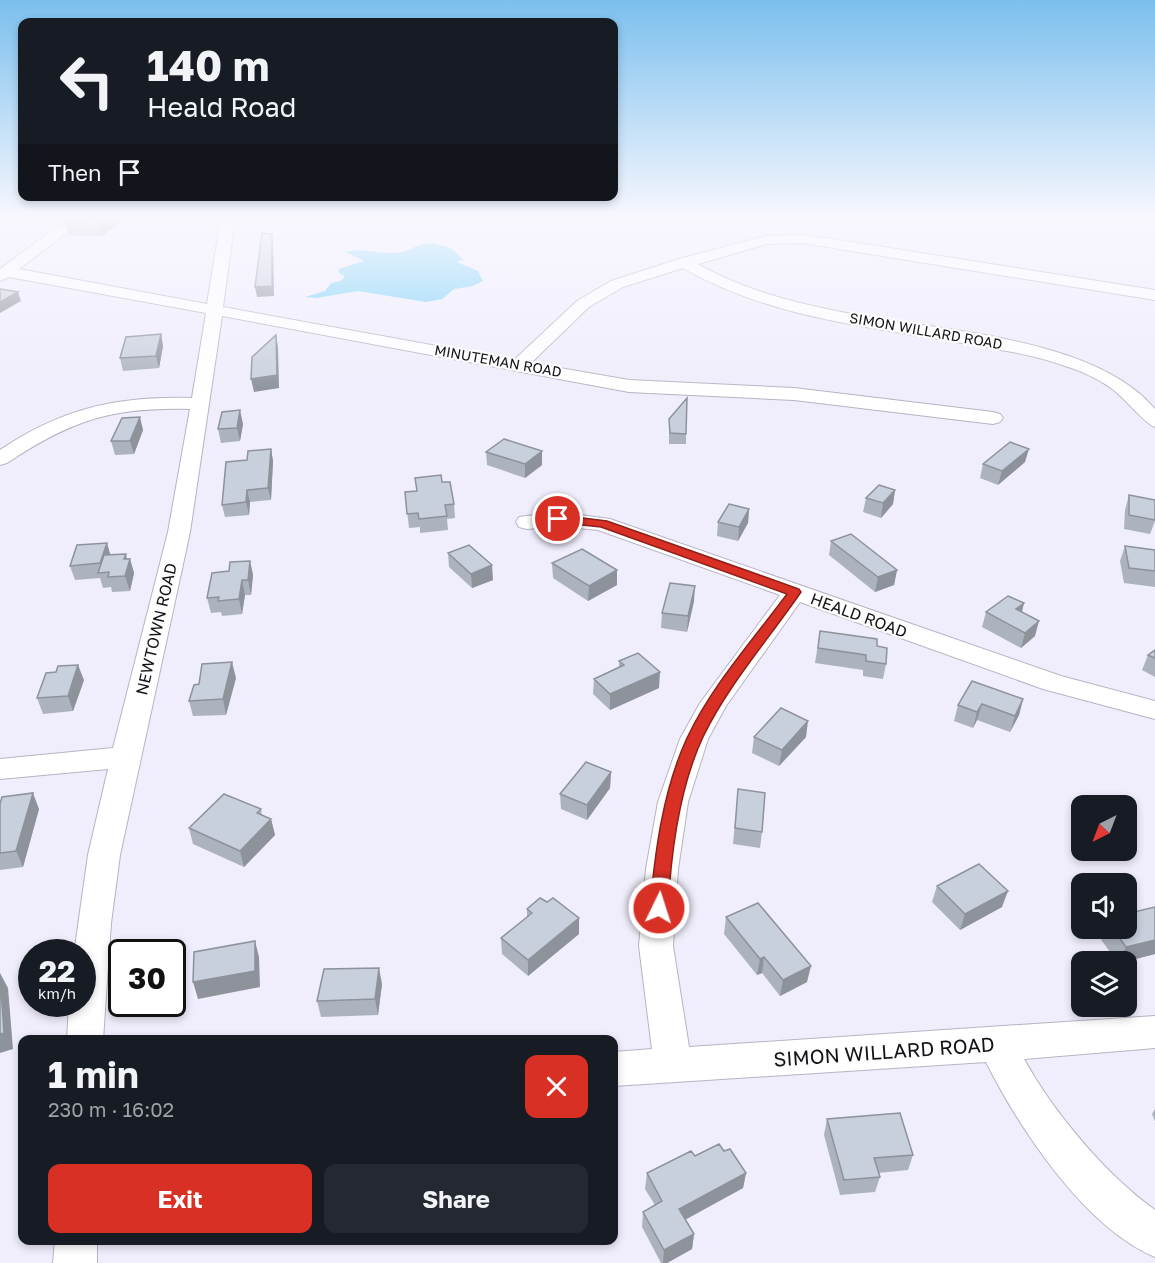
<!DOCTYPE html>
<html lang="en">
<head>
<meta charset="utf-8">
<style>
  :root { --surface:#171b24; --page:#242831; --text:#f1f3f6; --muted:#9ea1a6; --accent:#d93025 }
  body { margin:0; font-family:"Golos Text",sans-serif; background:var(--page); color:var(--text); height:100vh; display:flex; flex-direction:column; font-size:22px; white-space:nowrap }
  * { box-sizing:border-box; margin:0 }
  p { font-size:20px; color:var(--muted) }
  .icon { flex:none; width:33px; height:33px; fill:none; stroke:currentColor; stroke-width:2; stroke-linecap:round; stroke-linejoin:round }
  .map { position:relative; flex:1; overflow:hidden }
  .panel { position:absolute; left:18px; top:1035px; width:600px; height:210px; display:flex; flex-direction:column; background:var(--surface); border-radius:12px; box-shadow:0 3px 9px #0003 }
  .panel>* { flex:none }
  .hud { position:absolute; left:18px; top:18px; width:600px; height:183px; border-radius:12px; box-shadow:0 3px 9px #0003; background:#171b24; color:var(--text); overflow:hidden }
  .needle { width:39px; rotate:222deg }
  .controls { position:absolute; left:1071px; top:795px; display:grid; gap:12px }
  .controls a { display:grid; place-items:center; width:66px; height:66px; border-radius:12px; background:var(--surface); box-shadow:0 3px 9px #0003; font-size:30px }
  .speed { position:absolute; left:18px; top:939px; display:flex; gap:12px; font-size:30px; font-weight:700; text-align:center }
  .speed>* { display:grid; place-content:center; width:78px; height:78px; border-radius:50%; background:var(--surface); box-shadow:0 3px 9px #0003; line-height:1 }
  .speed small { font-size:15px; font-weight:400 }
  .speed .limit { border:3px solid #111; border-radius:9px; background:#fff; color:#111 }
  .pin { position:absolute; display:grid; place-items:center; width:51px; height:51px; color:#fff; margin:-26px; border:3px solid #fff; border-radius:50%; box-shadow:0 2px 6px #0007 }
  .me { position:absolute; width:66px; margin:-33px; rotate:4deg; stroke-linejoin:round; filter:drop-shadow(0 0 4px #0008) }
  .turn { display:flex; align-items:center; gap:21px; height:126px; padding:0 30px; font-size:27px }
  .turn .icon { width:78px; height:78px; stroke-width:2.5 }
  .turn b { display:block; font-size:42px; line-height:51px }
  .then { display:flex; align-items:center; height:57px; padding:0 30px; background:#0003; gap:12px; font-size:22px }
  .round { display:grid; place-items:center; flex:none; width:63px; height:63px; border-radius:12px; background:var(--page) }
  .summary { display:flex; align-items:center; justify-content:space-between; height:102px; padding:0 30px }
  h1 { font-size:36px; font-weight:700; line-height:45px }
  .cta { display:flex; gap:12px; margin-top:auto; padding:12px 30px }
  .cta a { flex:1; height:69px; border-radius:12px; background:var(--accent); color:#fff; font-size:24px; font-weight:700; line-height:69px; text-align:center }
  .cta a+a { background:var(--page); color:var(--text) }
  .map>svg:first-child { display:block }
</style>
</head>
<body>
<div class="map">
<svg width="1155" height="1263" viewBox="0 0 1155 1263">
  <rect width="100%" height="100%" fill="#f0edfc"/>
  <path fill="#77d0f7" d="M432,243L451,248L464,260L458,261L459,263L478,271L483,281L473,286L454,289L442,299L426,302L358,291L316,298L305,297L325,291L331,283L341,281L345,276L339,273V269L364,261L346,252C361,247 379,254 395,253C409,252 415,244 432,243Z"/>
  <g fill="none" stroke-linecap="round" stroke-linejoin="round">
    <g stroke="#b7b4c2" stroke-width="2">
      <path id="minor" d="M69,218H86L19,269L207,304L221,218H235L223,307L514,360L577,301L611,281L679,259L766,236L802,235L826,238L1155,290V300L802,243L767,244L698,264C747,292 802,305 857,315C945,331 1095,338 1155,409V427C1145,424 1124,397 1111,388C1097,378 1079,370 1062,365C1032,354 1000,350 968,344C872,327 769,318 683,268L623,287L589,307L531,363L629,380L794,388L993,412L1000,414L1003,418L1000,422L993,424L794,400L629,392L222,316L190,532L120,855L111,923L103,1040H67L69,1004H82V952H74L75,947L88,855L108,769L0,779V759L113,748L168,532L190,409C112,407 72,420 7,463L0,465V450C63,408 117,396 192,398L206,313L9,277L0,281V269Z
        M558,512L610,519L1061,676L1155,701V719L1043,689L800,602L726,706L708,739L688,802L678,869L673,946L689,1047L1155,1016V1048L1024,1059C1053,1112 1106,1175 1155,1210V1257C1085,1228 1019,1128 986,1062L614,1086V1052L652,1049L639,946L646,869L658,802L680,739L700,703L780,595L598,530L558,526L527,529L519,527L516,522L519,517Z
        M55,1240H97V1263H53Z"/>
    </g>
    <use href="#minor" fill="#fff" fill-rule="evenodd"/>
  </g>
  <path fill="#adb3be" d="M72,219H124L102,236L68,235L65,224Z
    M161,334L163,346L159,368L123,371L120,358Z
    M669,419L686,434V444H669Z
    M243,424L240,441L221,443L218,429Z
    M143,430L134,454L115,455L111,441Z
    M271,449L273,461L271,500L250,502L249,515L225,517L222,505L247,460Z
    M486,452L542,465L525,478L487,465Z
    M1025,462L998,485L980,478L983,464Z
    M442,482L454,504L455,518L447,519L448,530L420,533V527L409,528L405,492L417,491Z
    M895,490L893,504L881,518L863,512L866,498Z
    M1129,495L1155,500V521L1150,534L1124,529L1125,510Z
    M749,509L748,523L738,541L717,536L718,522Z
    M831,541L897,570L894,585L875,592L829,555Z
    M1125,546L1155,550V587L1124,583L1120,561Z
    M448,553L493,580L472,588L449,567Z
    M110,555L130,559L134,573L130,591L112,592L111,587L103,588L100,578L75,580L70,566Z
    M250,561L253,575L251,595H245L242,614L222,616L221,612L211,613L207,598L229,571Z
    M552,563L617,585L588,601L553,578Z
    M694,601L687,632L661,628L662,613Z
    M1024,603L1022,612L1035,636L1021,648L982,627L986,612Z
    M820,631L877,646L886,664L883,679L863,676V670L815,663Z
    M1155,650V677L1142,670L1148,655Z
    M619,661L659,688L610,710L593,694L594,679L619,667Z
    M236,678L226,715L193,716L189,701Z
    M84,680L73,711L43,714L37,698Z
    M1023,699L1019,715L1010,732L977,720L973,728L954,721L958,705Z
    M754,737H806L779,766L752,753Z
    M611,772L610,788L587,820L561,809L560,794Z
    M738,789L762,832L760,848L733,844Z
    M0,804L39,809L23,867L0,870Z
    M261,809L262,815L271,819L275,835L244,867L193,844L189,828Z
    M937,886L1002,907L960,930L932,902Z
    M547,902L579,934L528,976L502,954L501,938L527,917V909Z
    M726,917L807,982L780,996L762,973L757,975L724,934Z
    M1093,928H1126L1155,954L1124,962H1117Z
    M382,984L378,1015L321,1017L317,1001Z
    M1155,1109V1121L1152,1114Z
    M827,1119L913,1155L908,1170L878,1173L880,1177L875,1192L840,1195L824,1135Z
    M724,1151L746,1173L743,1188L685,1220L694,1234L692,1249L667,1263H661L642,1227L643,1212L655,1205L645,1189L647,1173L695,1156Z"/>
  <path fill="#8d929b" d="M108,219H124L102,236L99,225Z
    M248,219H263V220L249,221Z
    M272,234L273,242L274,296L257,297L255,287Z
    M18,292L21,301L0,313V302Z
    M161,334L163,346L159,368L156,356Z
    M276,335L278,347L279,388L254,392L251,379Z
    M240,410L243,424L240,441L237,428Z
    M140,417L143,430L134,454L130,441Z
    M271,449L273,461L271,500L268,488Z
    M1029,449L1025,462L998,485L1002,471Z
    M542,451V465L525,478V464Z
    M247,490L250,502L249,515L246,502Z
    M895,490L893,504L881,518L883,503Z
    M749,509L748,523L738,541L739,527Z
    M107,543L111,557L103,573L100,563Z
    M126,554L128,564L130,559L134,573L130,591L125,576L124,559Z
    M250,561L253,575L251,595L248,580Z
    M492,565L493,580L472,588L471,574Z
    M617,570V585L588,601L589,586Z
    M897,570L894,585L875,592L878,577Z
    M242,580L245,595L242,614L239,599Z
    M695,586L694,601L687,632L688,616Z
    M1024,603L1020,618L1016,609Z
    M1039,621L1035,636L1021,648L1025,633Z
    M232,662L236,678L226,715L223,699Z
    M78,665L84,680L73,711L68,696Z
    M660,672L659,688L610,710V694Z
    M1023,699L1019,715L1010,732L1015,716Z
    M982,704L977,720L973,728L977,712Z
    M808,721L806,737L779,766L782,750Z
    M611,772L610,788L587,820V805Z
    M33,793L39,809L23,867L16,851Z
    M271,819L275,835L244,867L240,851Z
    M1008,891L1002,907L960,930L965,914Z
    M579,918V934L528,976V960Z
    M1155,940V954L1124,962H1119L1126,947Z
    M255,941L259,957L260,987L198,999L193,982Z
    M764,957L762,973L757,975L760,959Z
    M811,966L807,982L780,996L783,980Z
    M379,968L382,984L378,1015L375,999Z
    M0,973L8,988L13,1049L0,1053Z
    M746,1173L743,1188L677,1224L679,1209Z
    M694,1234L692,1249L667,1263H663L664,1250Z"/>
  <path fill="#c9d0dd" stroke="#8d929b" stroke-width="1.5" d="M72,219H108L99,225L65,224Z
    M262,233L272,234V286L255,287Z
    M0,289L18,292L0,302Z
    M161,334L156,356L120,358L126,337Z
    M276,335L277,375L251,379L252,357Z
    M687,398L686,434L670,433L669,419Z
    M240,410L237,428L218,429L222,412Z
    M140,417L130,441H111L122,418Z
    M504,439L542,451L525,464L486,452Z
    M1010,442L1029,449L1002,471L983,464Z
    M271,449L268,488L247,490L246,502L222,505L226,462L247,460L248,451Z
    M441,475L442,482H450L454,504L445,505L447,516L419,519L418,513L407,514L405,492L417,491L415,478Z
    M879,485L895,490L883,503L866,498Z
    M1129,495L1155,500V520L1129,515Z
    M729,504L749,509L739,527L718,522Z
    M851,534L897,570L878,577L831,541Z
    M107,543L100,563L70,566L77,545Z
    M469,545L492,565L471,574L448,553Z
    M1125,546L1155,550V571L1129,568Z
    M582,549L617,570L589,586L552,563Z
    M126,554L124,559H130L125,576L108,577L109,572L98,573L104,555Z
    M250,561L248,580H242L239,599L218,601L219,597L207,598L212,573L229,571L230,562Z
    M670,583L695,586L688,616L662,613Z
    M1008,596L1024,603L1016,609L1039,621L1025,633L986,612Z
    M820,631L877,639V646L887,648L886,664L866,661V655L818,648Z
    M1155,650V658L1148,655Z
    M638,653L660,672L610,694L594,679L624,665L619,661Z
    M232,662L223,699L189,701L194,685L199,684L202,664Z
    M78,665L68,696L37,698L46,673L56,672L58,666Z
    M972,681L1023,699L1015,716L982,704L977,712L958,705Z
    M781,708L808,721L782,750L754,737Z
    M586,762L611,772L587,805L560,794Z
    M738,789L765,793L762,832L735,828Z
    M33,793L16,851L0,853V804L2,797Z
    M224,794L261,809L257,813L271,819L240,851L189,828Z
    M979,864L1008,891L965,914L937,886Z
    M540,898L547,902L553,898L579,918L528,960L501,938L532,913L527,909Z
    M758,903L811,966L783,980L764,957L760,959L726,917Z
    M1155,907V940L1126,947L1112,928H1126V909L1130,913Z
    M255,941V971L193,982L194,952Z
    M379,968L375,999L317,1001L324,969Z
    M0,975L4,1033L0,1034Z
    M900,1113L913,1155L874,1158L880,1177L844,1180L827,1119Z
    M719,1144L724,1151L730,1149L746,1173L679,1209L694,1234L664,1250L643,1212L662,1201L647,1173L691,1151L695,1156Z"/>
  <linearGradient id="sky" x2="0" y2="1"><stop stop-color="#7bbfee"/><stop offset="0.55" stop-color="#f8f7fe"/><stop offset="1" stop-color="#f8f7fe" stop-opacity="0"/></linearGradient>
  <rect width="1155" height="395" fill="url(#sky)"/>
  <path fill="#d93025" stroke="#8d1f18" stroke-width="1.5" d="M558,515L607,521L799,589L801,592C768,640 728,685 703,737C679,788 671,852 668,908L665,913L659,915L653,913L650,908C655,851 663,790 687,738C712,685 753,640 787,594L601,527L554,522L552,519Z"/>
  <g text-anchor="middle" stroke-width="4.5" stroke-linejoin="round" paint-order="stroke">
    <g font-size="14" fill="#151318" stroke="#fdfdfd">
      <text transform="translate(926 331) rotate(10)" y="5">SIMON WILLARD ROAD</text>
      <text transform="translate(498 361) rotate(10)" y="5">MINUTEMAN ROAD</text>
    </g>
    <g font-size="16" fill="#151318" stroke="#fdfdfd">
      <text transform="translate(859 615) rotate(20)" y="6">HEALD ROAD</text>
      <text transform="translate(156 629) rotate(-77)" y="6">NEWTOWN ROAD</text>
    </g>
    <g font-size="20" fill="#151318" stroke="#fdfdfd">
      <text transform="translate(884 1052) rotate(-4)" y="7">SIMON WILLARD ROAD</text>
    </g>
  </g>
</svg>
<div class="controls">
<a><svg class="needle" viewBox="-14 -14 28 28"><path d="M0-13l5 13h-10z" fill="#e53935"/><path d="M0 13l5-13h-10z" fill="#9ea1a6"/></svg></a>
<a><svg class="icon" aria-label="sound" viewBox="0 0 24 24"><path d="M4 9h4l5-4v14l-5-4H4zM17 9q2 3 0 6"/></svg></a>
<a><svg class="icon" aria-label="layers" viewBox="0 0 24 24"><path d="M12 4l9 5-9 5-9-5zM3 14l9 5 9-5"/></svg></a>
</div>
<div class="speed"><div>22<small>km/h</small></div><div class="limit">30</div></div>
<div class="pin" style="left:558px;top:519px;background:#d93025"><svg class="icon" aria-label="arrive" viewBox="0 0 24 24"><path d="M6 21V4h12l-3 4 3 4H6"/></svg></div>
<svg class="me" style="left:659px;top:908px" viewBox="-20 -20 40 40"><circle r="17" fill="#d93025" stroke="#fff" stroke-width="3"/><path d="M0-11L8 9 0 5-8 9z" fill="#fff"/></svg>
<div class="hud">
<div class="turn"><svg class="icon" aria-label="left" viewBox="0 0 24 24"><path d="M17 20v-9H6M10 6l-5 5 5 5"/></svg><div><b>140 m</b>Heald Road</div></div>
<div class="then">Then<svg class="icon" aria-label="arrive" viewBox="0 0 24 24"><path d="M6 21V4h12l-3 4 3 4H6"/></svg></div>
</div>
<section class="panel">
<div class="summary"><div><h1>1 min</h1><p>230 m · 16:02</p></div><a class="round" style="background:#d93025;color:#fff"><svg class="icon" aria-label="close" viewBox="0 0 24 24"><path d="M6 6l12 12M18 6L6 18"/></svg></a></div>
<div class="cta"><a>Exit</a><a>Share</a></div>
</section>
</div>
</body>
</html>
